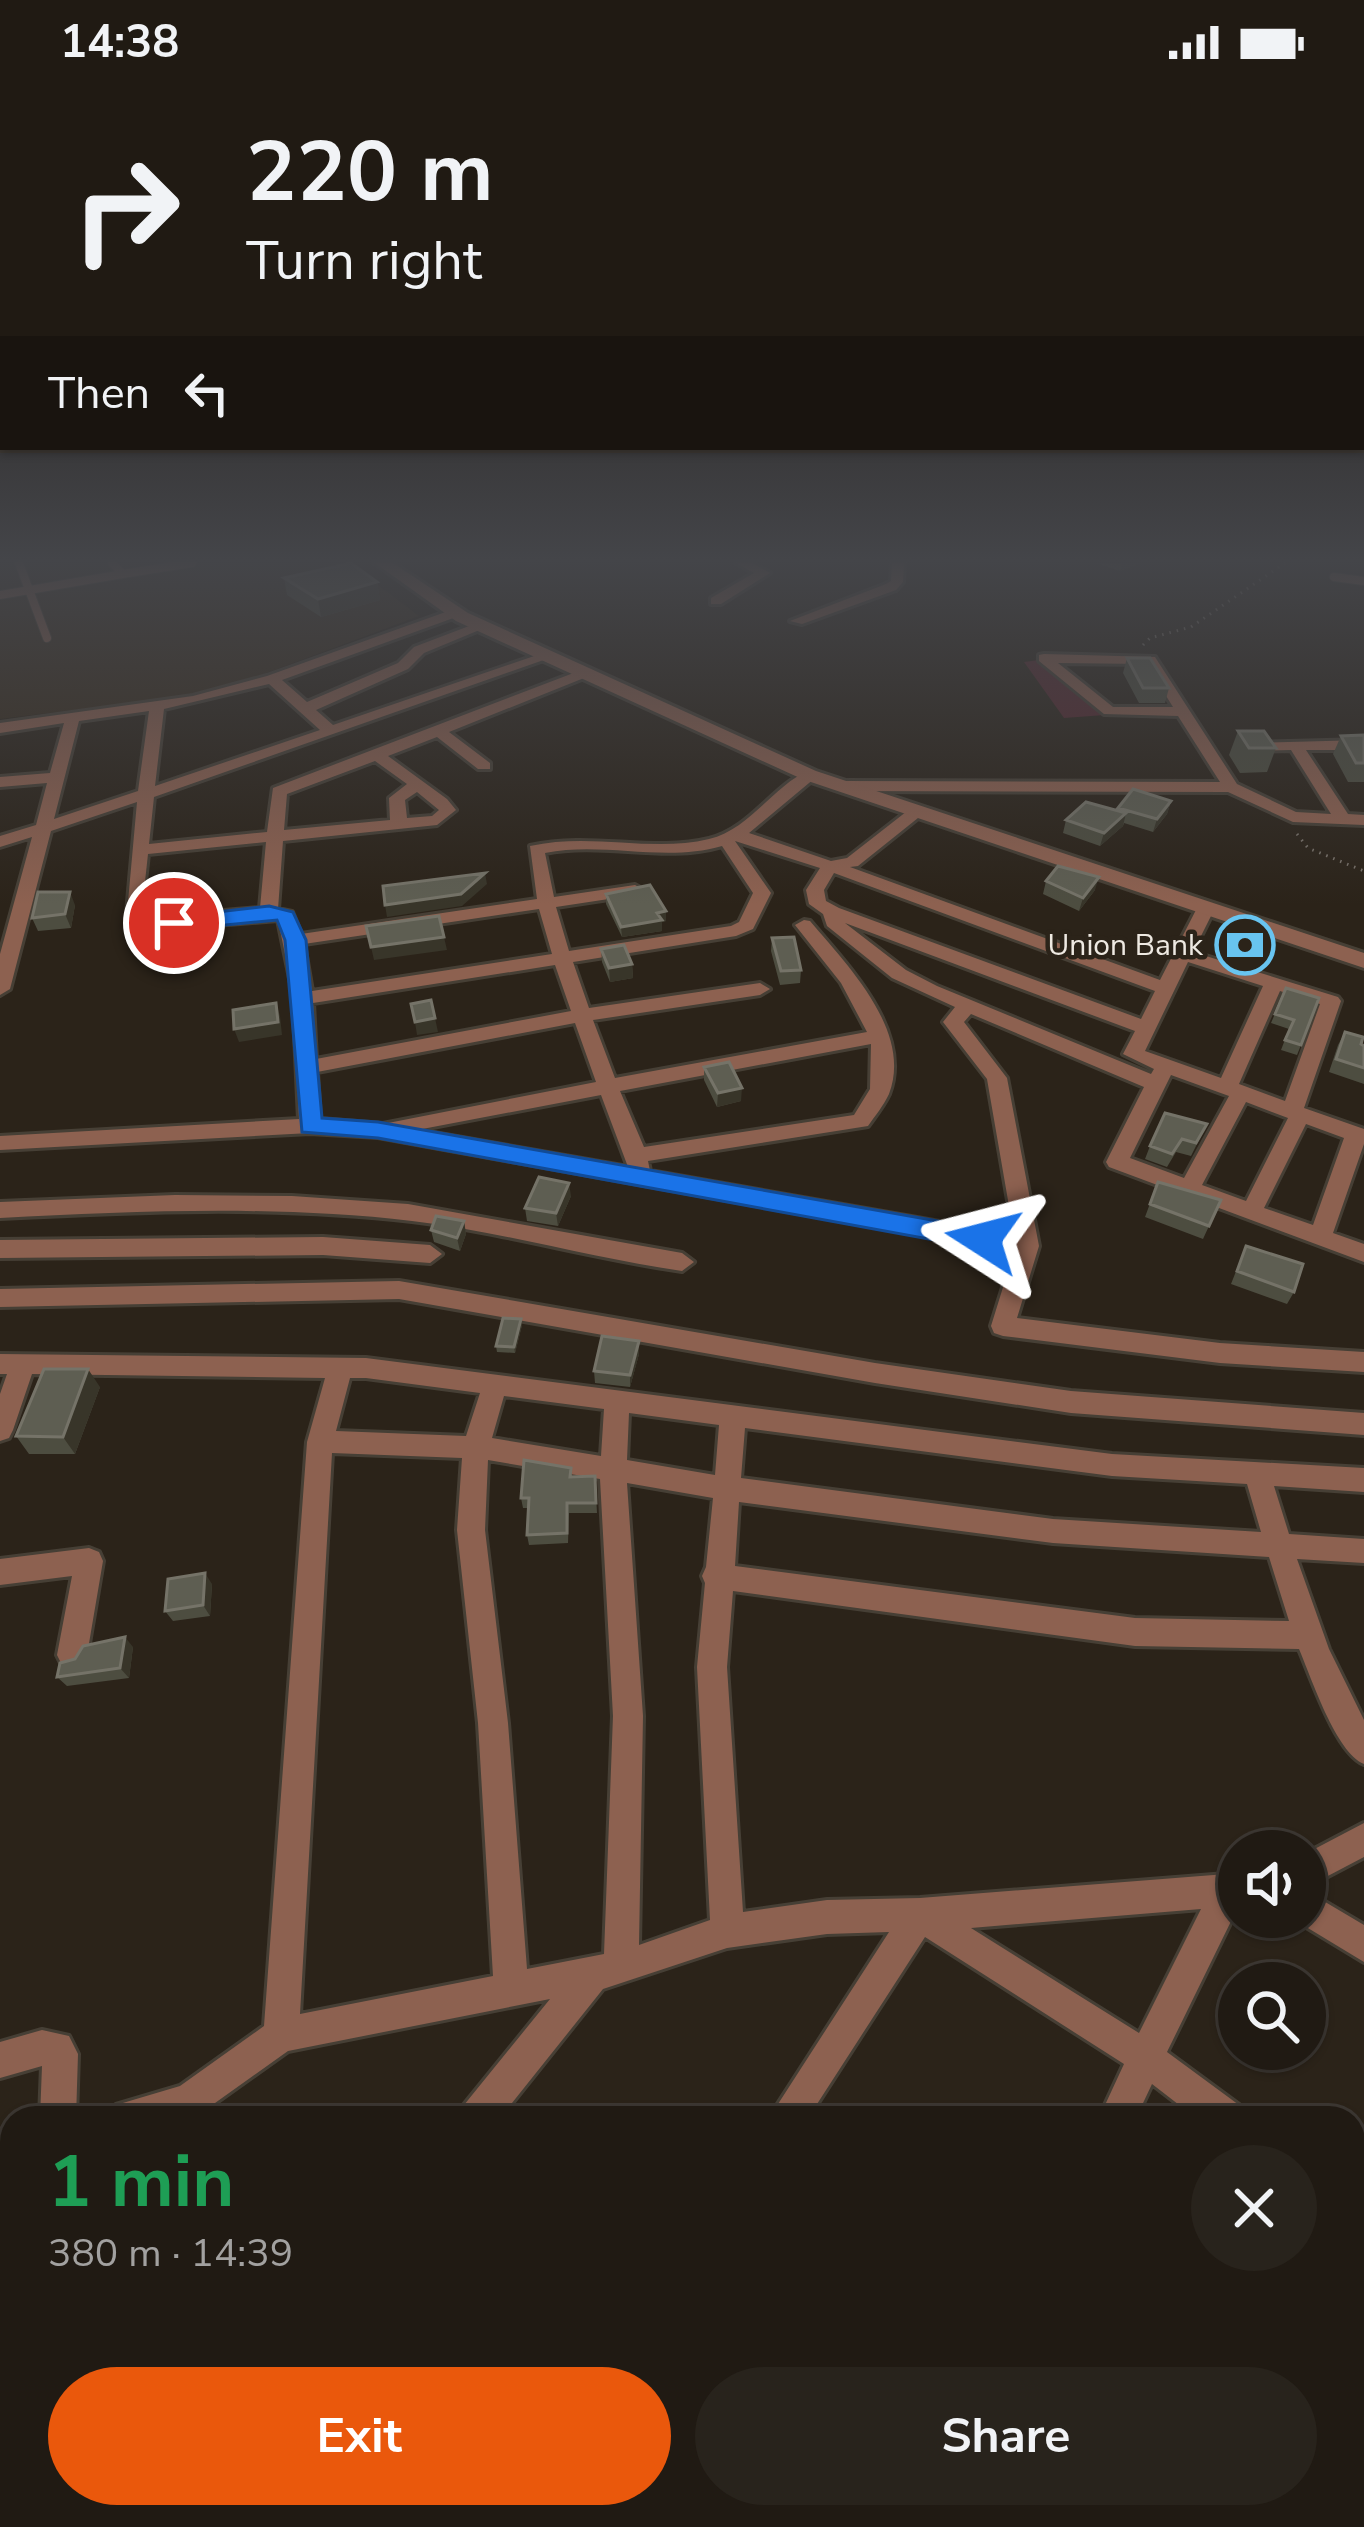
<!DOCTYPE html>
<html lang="en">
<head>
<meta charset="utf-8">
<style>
  :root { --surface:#201a13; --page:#28231c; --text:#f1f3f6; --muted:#a2a1a0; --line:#3d3833; --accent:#ea580c }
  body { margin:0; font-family:"Nunito Sans",sans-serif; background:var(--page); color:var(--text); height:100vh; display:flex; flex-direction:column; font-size:45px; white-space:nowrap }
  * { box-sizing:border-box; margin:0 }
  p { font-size:39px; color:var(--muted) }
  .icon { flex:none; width:66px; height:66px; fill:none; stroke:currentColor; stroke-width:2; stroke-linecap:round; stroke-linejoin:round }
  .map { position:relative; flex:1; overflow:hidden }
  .drawer { position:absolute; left:0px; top:2022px; width:1365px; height:423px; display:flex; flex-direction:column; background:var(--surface); border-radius:36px 36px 0 0; box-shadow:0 3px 9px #0004,0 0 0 3px var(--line) }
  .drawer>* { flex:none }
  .banner { position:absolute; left:0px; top:0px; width:1365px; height:366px; box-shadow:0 3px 9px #0004,0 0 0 3px var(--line); background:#201a13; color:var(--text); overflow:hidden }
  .buttons { position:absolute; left:1218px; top:1746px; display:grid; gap:24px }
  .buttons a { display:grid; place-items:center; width:108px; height:108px; border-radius:50%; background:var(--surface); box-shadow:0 3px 9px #0004,0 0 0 3px var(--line); font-size:60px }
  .pin { position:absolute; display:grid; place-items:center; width:102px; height:102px; color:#fff; margin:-51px; border:6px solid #fff; border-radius:50%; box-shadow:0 3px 12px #0007 }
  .me { position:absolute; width:132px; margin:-66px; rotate:279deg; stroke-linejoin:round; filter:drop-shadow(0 0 9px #0008) }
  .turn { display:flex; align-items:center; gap:42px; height:252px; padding:0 48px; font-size:54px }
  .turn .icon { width:156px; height:156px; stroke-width:2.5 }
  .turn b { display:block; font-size:84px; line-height:102px }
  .then { display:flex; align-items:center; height:114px; padding:0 48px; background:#0003; gap:24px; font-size:45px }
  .round { display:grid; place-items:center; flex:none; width:126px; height:126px; border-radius:63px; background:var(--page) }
  .head { display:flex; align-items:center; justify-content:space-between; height:204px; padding:0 48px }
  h1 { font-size:72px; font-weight:700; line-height:90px; color:#1e9e55 }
  .button { display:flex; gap:24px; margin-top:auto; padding:24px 48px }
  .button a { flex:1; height:138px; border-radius:72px; background:var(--accent); color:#fff; font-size:48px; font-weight:700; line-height:138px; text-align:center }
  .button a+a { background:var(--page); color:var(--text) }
  .status { display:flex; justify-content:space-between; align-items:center; height:84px; padding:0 60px; background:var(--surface); direction:ltr }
  .status svg { height:33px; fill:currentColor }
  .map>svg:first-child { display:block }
</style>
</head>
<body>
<div class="status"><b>14:38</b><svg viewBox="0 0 49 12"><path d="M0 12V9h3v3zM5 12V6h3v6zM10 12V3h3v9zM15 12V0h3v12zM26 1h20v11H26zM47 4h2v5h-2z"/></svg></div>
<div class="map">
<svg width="1364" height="2443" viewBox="0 0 1364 2443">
  <rect width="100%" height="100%" fill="#2b2319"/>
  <path fill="#372b1c" d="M0,479H349L419,532L245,597L188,612L0,635Z"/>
  <path fill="#55272e" d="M1039,576L1105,631L1064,634L1024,578Z"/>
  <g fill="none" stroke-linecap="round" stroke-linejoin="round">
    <g stroke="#463f35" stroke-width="10">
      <path id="service" d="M19,479L47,554
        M123,490L192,479
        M1334,493L1364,497
        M0,511L123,490L112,479"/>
    </g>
    <g stroke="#463f35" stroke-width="6">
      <path id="minor" d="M736,479H752L770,489L721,520H711V514L754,489Z
        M892,479H904L903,498L896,506L802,540L790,537L886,500L891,497Z
        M454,525L461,529L459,532L282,596L307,618L398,579L414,563L477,539L489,542L424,569L408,585L316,626L333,641L543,569L555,572L154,713L149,760L267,748L273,704L584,585L589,586V592L449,648L490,679V685H478L437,653L388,672L447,715L456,726L437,741L283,757L278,825L292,828L301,850L537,815L530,762C592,748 652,769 709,755C750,745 772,703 809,686L817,691L815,694L749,749L831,777L847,774L911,724H923V730L858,782L850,783L1160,896L1197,824L1206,819L1212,820L1215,824L1193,868L1338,913L1341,917L1304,1024L1364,1045V1060L1333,1149L1364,1160V1178L1109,1083L1106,1078L1144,1003L971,930L964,938L1007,994L1039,1162L1017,1234L1220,1259L1364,1268V1288L1220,1279L1003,1252L994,1249L991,1242L1014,1168L378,1053L310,1049L0,1066V1052L299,1035L293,909L278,836L142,847L126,840L137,718L51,747L10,905L0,911V870L32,753L0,763V752L36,741L47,699L0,703V693L50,689L64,639L0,649V639L193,612L267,592ZM269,600L320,646L155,702L164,625ZM149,627L138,707L54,735L79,637ZM375,677L407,700L389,714L390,736L284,746L287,710ZM417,708L439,726L432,732L407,734L405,716ZM735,757L820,784L806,806L809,820L823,830L827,842L892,894L955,923L943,938L987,995L1014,1151L650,1087L648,1077L868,1042C875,1032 884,1021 889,1010C913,947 847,881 810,837L804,836L795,841L841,899L867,948L615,994L593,936L760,911L770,905L760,899L589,924L573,878L736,852L753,845L771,809ZM266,758L260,824L141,834L148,770ZM722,762L753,809L739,838L731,842L569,867L556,823L635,811L644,806L635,801L554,813L545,769C604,757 664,779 722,762ZM834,789L1155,907L1141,935L839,824L826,817L824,806ZM539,825L552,870L312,907L304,860ZM845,839L1135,947L1123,970L1154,985L1151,990L937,902L906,886ZM1188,878L1263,902L1221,994L1145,967ZM555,881L571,927L316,975L313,919ZM1280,907L1320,920L1285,1017L1239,1000ZM575,939L596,998L383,1040L320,1035L317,988ZM871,960L870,1005L854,1031L644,1063L620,1007ZM1171,991L1229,1012L1184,1094L1130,1074ZM601,1011L628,1083L417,1046ZM1246,1018L1288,1034L1246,1117L1202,1101ZM1306,1040L1344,1054L1313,1141L1264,1124Z
        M1044,570L1155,573L1237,700L1296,728L1331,730L1291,666L1252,667L1247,665V659L1364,656V666H1306L1348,730L1364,731V741L1293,738L1228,708L843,707L835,702L843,697L1220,698L1178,632L1104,630L1039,577V571ZM1058,579L1146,580L1173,623H1113Z
        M175,1111L292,1112L408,1120L682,1169L694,1178L682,1187C591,1174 503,1148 412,1137C275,1121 137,1127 0,1134V1118Z
        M323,1153L430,1161L442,1170L430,1179L323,1171L0,1174V1156Z
        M399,1197L875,1279L1071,1307L1364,1329V1351L1071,1329L875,1299L399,1215L0,1223V1205Z
        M0,1270L366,1274L1112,1370L1364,1384V1408L1274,1402L1289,1450L1364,1455V1479L1297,1475L1329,1565L1364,1636V1680C1336,1669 1311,1593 1299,1565L1135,1562L733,1507L727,1583L743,1828L827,1816L920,1814L1239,1789V1821L1167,1968L1239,2021L1244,2034H1196L1152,2000L1136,2034H1099L1124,1980L925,1853L808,2034H769L889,1848L827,1850L727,1864L603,1905L500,2034H459L464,2021L550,1915L288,1967L194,2034H111L116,2021L180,2002L264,1942L307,1358L325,1294L32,1290L13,1346L9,1354L0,1357V1310L7,1290H0ZM350,1294H366L480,1309L466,1352L336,1347ZM504,1312L604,1325L601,1372L492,1354ZM629,1329L719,1341L715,1391L627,1376ZM745,1344L1112,1392L1247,1400L1261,1448L1053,1435L741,1394ZM332,1369L462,1374L457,1446L478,1639L493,1892L300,1930ZM488,1376L600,1395L613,1632L604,1870L527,1885L508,1639L485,1446ZM627,1399L713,1414L706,1483L702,1492L705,1499L697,1583L710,1836L639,1861L643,1632ZM739,1418L1053,1459L1269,1473L1289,1537L1135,1534L735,1482ZM1201,1825L1139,1949L971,1844Z
        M89,1464L99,1468L103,1477L87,1571L82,1581L72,1585L62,1581L57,1571L72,1492L0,1501V1475Z
        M1364,1739V1773L1305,1804V1770Z
        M1305,1806L1364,1841V1878L1293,1835L1305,1833Z
        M42,1946L69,1952L78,1970L76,2034H40L42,1982L0,1994V1958Z
        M12,2052V2089L0,2094V2056Z
        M1353,2109L1364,2114V2155L1353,2150Z
        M12,2208V2256L0,2261V2213Z
        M258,2433H304L308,2443H262Z
        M502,2433H546L542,2443H498Z
        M928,2433H970L966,2443H924Z
        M1283,2433H1332L1336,2443H1287Z"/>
    </g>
    <g stroke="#463f35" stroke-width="6">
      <path id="tertiary" d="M375,479H393L468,529L816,687L1364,869V884L802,695L456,537Z"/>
    </g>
    <path stroke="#7a736b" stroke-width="3" stroke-dasharray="1.5 6" stroke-linecap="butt" d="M1143,561L1150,554L1191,543L1285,479
      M1297,750L1308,764L1364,787"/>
    <use href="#service" stroke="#8d6150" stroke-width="8"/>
    <use href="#minor" fill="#8d6150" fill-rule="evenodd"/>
    <use href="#tertiary" fill="#8d6150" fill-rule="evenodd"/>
  </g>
  <path fill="#4d4d40" d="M1096,479H1141L1120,487Z
    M284,494L377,498L380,516L321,533L287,511Z
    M1127,574L1169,604L1165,619H1139L1123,589Z
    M1238,647L1276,664L1267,688L1240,689L1229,671Z
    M1364,651V698H1348L1333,670L1341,652Z
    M1171,717L1167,730L1153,748L1124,739L1123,742L1100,762L1063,749L1066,736L1117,727L1118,724Z
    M1046,797L1095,806L1079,827L1043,810Z
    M606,810L666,827V837L662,838V847L622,853L606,820Z
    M75,821L71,844L38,847L32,834Z
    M772,854L801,886L800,899L780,901L771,867Z
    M601,865L632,880L633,894L610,898L602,878Z
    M1286,904L1301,961L1297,971L1281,966L1289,945L1271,939Z
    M1345,948L1364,962V1000L1329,988L1338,961Z
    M704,983L741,1017L717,1023L704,996Z
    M1207,1040L1191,1072L1176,1068L1167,1083L1145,1075L1150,1062Z
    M1158,1098L1221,1116L1203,1155L1145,1133Z
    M571,1112L558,1142L527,1137L525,1124Z
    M464,1137L466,1150L460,1167L434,1158L431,1146Z
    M1246,1162L1294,1208L1287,1220L1231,1200Z
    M521,1235L522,1241L515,1269L497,1268L496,1262Z
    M639,1270L630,1303L595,1299L594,1287Z
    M100,1303L75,1370H29L16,1352Z
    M571,1384L572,1392H595L597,1429H569L568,1459L529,1461L527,1451L529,1424H523L521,1414Z
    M212,1500L210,1532L173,1537L165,1527Z
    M133,1563L129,1594L67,1602L57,1593Z
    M1167,2433H1262L1258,2443H1163Z"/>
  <path fill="#383529" d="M1122,479H1141L1120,487Z
    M377,498L380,516L321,533L318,515Z
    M1171,717L1167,730L1153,748L1157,735Z
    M1126,729L1123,742L1100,762L1104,749Z
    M485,789L487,800L462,822L387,833L385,821Z
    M1099,793L1095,806L1079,827L1083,814Z
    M70,808L75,821L71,844L65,830Z
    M666,827V837L662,838V847L622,853L621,843Z
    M444,853L447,866L374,876L371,863Z
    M632,880L633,894L610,898L609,884Z
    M276,919L280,932L282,951L239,958L234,945Z
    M435,934L438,948L417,951L415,938Z
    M742,1004L741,1017L717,1023L718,1009Z
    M569,1099L571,1112L558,1142L556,1129Z
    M464,1137L466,1150L460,1167L457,1154Z
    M521,1235L522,1241L515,1269L514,1263Z
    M639,1257V1270L630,1303V1291Z
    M88,1285L100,1303L75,1370L63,1353Z
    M205,1489L212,1500L210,1532L203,1521Z
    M125,1553L133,1563L129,1594L120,1584Z"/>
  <path fill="#5e5e52" stroke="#757368" stroke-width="3" d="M351,479L377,498L318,515L284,494Z
    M1127,574H1150L1169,604H1143Z
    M1238,647H1264L1276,664H1249Z
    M1364,651V679H1356L1341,652Z
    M1133,705L1171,717L1157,735L1118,724Z
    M1086,718L1126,729L1104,749L1066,736Z
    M1058,782L1099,793L1083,814L1046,797Z
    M485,789L461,810L385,821L383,802Z
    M650,801L666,827L657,829L662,836L621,843L606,810Z
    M38,808H70L65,830L32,834Z
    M439,832L444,853L371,863L366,842Z
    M794,853L801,886L781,887L772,854Z
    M624,861L632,880L609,884L601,865Z
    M1286,904L1319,914L1301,961L1285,956L1294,936L1275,930Z
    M431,916L435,934L415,938L411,920Z
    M276,919L278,938L234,945L233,926Z
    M1345,948L1363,953L1361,960L1364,962V984L1336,975Z
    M729,978L742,1004L718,1009L704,983Z
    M1165,1029L1207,1040L1196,1059L1182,1055L1172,1070L1150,1062Z
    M539,1093L569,1099L556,1129L525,1124Z
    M1158,1098L1221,1116L1209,1142L1150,1120Z
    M436,1132L464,1137L457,1154L431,1146Z
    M1246,1162L1303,1180L1294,1208L1237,1187Z
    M503,1234L521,1235L514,1263L496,1262Z
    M602,1252L639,1257L630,1291L594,1287Z
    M44,1285H88L63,1353L16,1352Z
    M524,1376L571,1384L570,1393L595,1392L596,1419H567V1449L527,1451L529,1414H521Z
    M205,1489L203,1521L165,1527L168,1495Z
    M125,1553L120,1584L57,1593L60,1579L75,1575L83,1562Z
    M1088,2433H1138L1136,2443H1101Z
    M1186,2433H1262L1258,2443H1181Z"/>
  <linearGradient id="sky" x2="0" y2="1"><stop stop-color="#18130e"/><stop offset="0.58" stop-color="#444549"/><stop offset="1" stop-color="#444549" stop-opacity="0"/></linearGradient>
  <rect width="1364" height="821" fill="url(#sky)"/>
  <path fill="#1a73e8" stroke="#114b97" stroke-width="3" d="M269,822L293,828L306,856L322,1034L378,1038L983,1145L996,1155L983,1165L378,1054L302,1048L285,856L277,836L174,846L164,839L174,833Z"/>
  <defs>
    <g id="bank-ring" transform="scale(3)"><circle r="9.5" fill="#2b2319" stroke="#68c4f0" stroke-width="1.5"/><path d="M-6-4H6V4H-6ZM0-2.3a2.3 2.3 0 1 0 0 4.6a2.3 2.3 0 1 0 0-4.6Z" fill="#68c4f0"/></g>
  </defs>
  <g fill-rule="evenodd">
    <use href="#bank-ring" x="1245" y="861"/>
  </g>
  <g text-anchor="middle" stroke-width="9" stroke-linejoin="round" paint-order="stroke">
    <g font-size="30" fill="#eee9e2" stroke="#2b2319" text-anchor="end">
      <text x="1203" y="871">Union Bank</text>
    </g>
  </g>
</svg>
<div class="buttons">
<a><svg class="icon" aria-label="sound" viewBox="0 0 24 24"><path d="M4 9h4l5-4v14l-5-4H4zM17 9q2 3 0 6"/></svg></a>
<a><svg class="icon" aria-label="search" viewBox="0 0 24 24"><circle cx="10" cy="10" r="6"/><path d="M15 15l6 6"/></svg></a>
</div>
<div class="pin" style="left:174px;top:839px;background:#d93025"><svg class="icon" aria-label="arrive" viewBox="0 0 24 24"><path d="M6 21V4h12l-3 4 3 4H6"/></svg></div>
<svg class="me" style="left:983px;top:1155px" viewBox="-20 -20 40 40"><path d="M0-17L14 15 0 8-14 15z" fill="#1a73e8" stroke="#fff" stroke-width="4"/></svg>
<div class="banner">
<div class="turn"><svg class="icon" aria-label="right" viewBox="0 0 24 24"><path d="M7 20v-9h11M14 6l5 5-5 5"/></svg><div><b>220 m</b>Turn right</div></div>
<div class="then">Then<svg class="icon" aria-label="left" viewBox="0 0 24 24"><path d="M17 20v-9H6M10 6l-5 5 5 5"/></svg></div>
</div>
<section class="drawer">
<div class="head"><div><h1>1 min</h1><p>380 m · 14:39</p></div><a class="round"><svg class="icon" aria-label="close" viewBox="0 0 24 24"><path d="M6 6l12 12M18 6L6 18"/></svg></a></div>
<div class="button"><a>Exit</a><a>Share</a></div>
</section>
</div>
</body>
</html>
